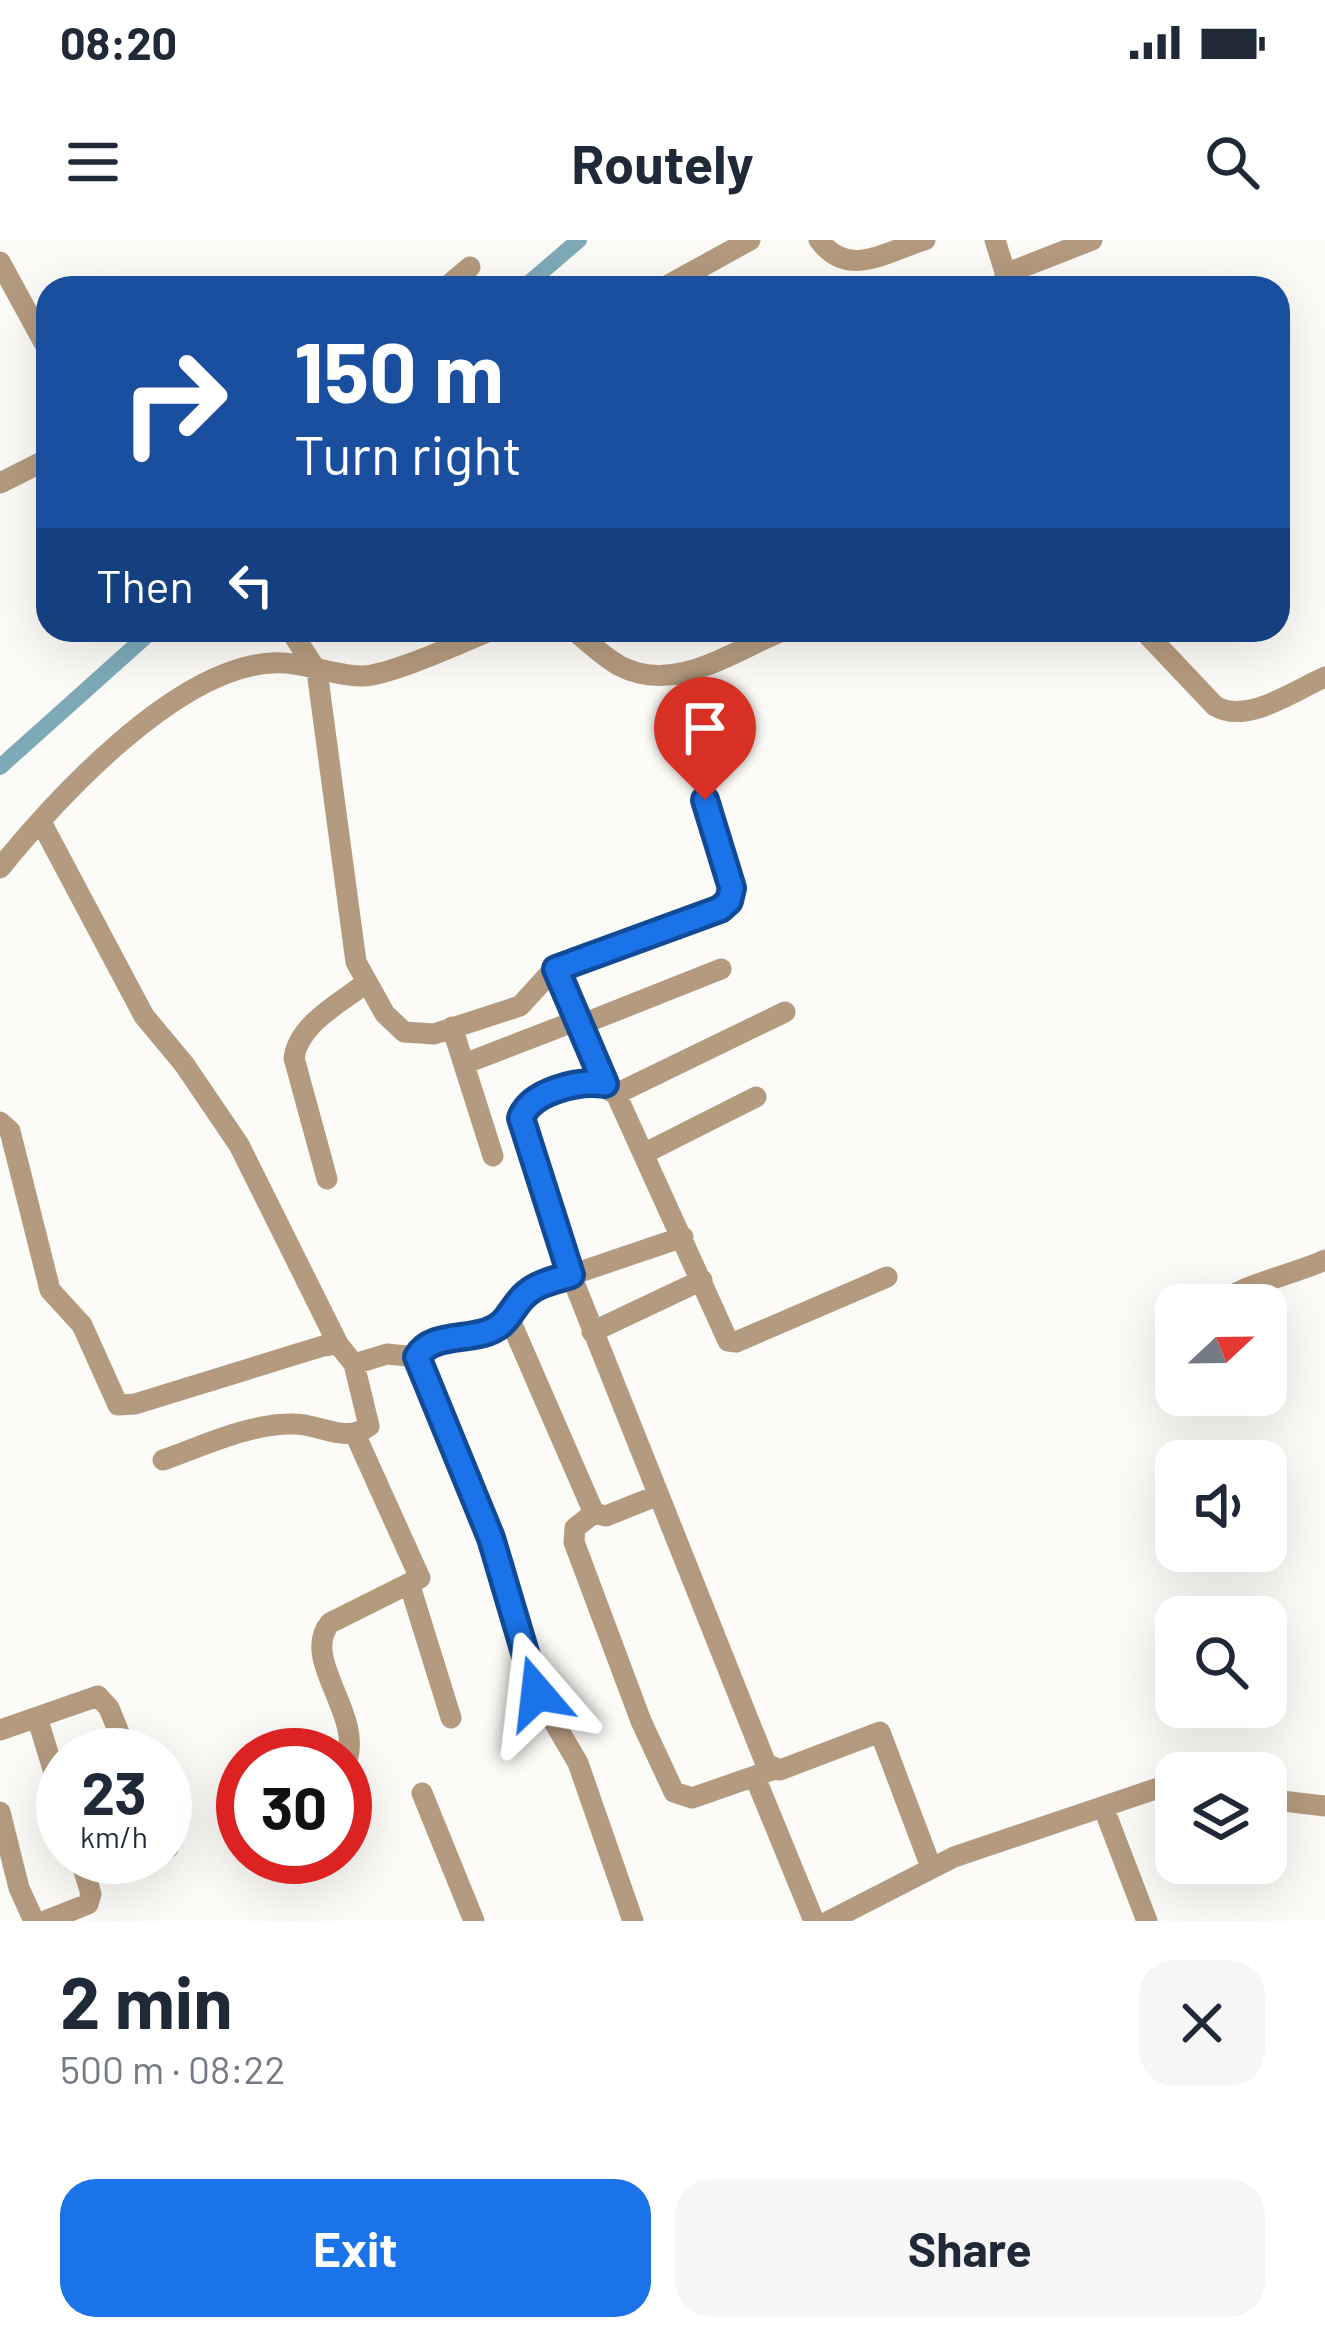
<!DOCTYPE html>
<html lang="en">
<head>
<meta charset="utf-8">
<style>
  :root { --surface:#fff; --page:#f6f6f7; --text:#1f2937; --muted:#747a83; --accent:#1a73e8 }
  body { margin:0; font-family:Barlow,sans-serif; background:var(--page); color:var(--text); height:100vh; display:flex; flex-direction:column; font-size:45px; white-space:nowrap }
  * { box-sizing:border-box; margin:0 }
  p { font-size:39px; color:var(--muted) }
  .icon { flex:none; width:66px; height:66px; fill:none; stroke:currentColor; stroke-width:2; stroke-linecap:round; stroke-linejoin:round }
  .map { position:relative; height:1681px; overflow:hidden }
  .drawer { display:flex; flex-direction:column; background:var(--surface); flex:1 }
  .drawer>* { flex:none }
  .hud { position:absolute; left:36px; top:36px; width:1254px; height:366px; border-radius:36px; box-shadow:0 12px 48px #0002; background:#1a4fa0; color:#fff; overflow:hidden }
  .needle { width:78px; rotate:68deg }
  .controls { position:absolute; left:1155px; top:1044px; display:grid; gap:24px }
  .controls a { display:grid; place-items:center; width:132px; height:132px; border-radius:24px; background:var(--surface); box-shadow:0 12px 48px #0002; font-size:60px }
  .speed { position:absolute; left:36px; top:1488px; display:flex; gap:24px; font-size:60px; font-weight:700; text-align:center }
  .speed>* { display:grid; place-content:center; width:156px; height:156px; border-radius:50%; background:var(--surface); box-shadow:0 12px 48px #0002; line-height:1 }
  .speed small { font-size:30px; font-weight:400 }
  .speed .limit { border:18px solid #d22; background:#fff; color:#111 }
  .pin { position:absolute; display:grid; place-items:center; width:102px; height:102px; color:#fff; margin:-123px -51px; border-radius:50% 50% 50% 0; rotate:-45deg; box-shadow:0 0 12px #0007 }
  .pin .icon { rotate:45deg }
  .me { position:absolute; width:132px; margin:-66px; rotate:343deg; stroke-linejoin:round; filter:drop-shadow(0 0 9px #0008) }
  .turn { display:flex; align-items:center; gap:42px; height:252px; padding:0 60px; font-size:54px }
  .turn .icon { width:156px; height:156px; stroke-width:2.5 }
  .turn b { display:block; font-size:84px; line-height:102px }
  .then { display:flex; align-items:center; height:114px; padding:0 60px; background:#0003; gap:24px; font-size:45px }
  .round { display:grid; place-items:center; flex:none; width:126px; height:126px; border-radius:36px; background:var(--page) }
  .summary { display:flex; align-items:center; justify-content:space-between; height:204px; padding:0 60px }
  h1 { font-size:72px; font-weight:700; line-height:90px }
  .primary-button { display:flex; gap:24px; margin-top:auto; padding:24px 60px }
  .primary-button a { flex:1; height:138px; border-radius:36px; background:var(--accent); color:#fff; font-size:48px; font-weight:700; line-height:138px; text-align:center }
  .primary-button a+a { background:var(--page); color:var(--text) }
  .status { display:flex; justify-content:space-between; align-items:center; height:84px; padding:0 60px; background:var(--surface); direction:ltr }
  .status svg { height:33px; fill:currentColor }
  header { display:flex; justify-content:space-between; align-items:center; height:156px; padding:0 60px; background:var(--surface); font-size:54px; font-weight:700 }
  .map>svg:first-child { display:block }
</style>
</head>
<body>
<div class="status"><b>08:20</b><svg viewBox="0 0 49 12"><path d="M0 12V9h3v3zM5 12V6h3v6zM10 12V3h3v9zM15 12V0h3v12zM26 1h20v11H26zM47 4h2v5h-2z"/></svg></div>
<header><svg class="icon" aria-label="menu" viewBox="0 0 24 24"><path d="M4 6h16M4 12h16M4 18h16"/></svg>Routely<svg class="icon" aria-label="search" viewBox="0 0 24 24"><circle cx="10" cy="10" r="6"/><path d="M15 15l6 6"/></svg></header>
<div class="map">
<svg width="1325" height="1681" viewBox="0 0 1325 1681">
  <rect width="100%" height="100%" fill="#fdfbf7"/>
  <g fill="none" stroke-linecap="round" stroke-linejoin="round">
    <path stroke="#7eaab8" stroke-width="16" d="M523,48L579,0
      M0,527L153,390"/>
    <path stroke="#b49a7e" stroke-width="21" d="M819,0C849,40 886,11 925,0
      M995,0L1010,48
      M0,22L48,110
      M1005,34L1092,0
      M445,48L470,27
      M663,48L750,0
      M0,243L48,219
      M290,390L317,431L356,722L385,774L404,792L434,794L520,766L552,731L720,669L729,661L732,648L707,571L701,495L686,432
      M573,390C588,401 603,417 620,426C675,455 734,410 785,390
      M1143,390L1215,466C1247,485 1293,451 1325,437
      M41,582L144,776L184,824L239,905L338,1104
      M0,628C57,558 176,428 272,423C302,421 333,436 363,436C391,435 463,402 492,390
      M556,729L605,844
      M580,785L721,729
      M452,787L493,916
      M464,824L578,780
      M616,854L785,772
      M0,882L10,891L50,1050L82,1085L118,1165L135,1164L323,1106L338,1104L354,1124L387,1114L417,1117
      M645,913L756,857
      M327,939L294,818C299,783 341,763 367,742
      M683,997L571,1035L766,1524L780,1530L880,1492L931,1627
      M1219,1065C1238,1045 1296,1034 1325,1020
      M510,1080L594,1273L606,1276L656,1256
      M592,1092L702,1040
      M163,1220C203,1206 250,1183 294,1184C320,1184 346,1204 369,1186L354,1124
      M594,1273L575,1288L574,1302L641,1481L674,1552L692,1558L772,1530
      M410,1346L451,1478
      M37,1477L63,1562
      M0,1490L98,1456L109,1468L128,1515
      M345,1525C367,1477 299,1420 330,1383L420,1338L355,1194
      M755,1537L814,1681
      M422,1553L474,1681
      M1266,1559L1325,1566
      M1104,1569L1147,1681
      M0,1572L19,1648L34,1681
      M165,1601L168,1608
      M45,1681L88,1664L91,1654L80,1617
      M633,1681L578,1523L537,1453L491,1297L417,1117C431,1094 464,1100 487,1092C510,1084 510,1067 526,1054C538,1044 556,1040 571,1035L522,878C531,849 568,849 595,843L616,854L728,1101L736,1102L887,1037
      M829,1681L954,1617L1176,1542"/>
  </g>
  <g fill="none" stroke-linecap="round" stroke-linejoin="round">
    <g stroke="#114b97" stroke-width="30">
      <path id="route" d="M537,1453L491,1298L417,1117C430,1094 464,1100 487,1092C510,1084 510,1068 526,1054C538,1043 556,1040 571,1035L521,878C531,851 579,840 605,844L556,729L720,669L729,661L732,648L705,560"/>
    </g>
    <use href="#route" stroke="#1a73e8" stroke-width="21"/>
  </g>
</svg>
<div class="controls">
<a><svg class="needle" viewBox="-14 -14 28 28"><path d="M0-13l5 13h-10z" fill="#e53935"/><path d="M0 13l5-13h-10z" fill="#747a83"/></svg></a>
<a><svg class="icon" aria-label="sound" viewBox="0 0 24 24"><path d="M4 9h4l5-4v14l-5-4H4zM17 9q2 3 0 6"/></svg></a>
<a><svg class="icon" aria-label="search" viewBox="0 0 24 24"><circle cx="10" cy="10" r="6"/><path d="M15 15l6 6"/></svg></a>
<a><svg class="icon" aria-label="layers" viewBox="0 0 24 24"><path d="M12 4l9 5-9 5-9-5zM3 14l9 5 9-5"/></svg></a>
</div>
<div class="speed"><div>23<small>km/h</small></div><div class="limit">30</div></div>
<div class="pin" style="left:705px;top:560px;background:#d93025"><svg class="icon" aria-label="arrive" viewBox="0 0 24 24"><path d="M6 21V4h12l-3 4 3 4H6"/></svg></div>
<svg class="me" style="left:537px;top:1453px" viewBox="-20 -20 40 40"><path d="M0-17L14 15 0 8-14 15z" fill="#1a73e8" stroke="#fff" stroke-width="4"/></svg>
<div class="hud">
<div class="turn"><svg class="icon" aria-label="right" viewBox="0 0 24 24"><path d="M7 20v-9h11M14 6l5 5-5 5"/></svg><div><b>150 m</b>Turn right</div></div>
<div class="then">Then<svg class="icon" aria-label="left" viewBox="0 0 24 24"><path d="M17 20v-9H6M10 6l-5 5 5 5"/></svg></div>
</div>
</div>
<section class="drawer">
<div class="summary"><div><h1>2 min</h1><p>500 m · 08:22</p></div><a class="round"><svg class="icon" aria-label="close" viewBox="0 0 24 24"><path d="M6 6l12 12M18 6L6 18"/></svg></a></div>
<div class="primary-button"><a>Exit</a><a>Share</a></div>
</section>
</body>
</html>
